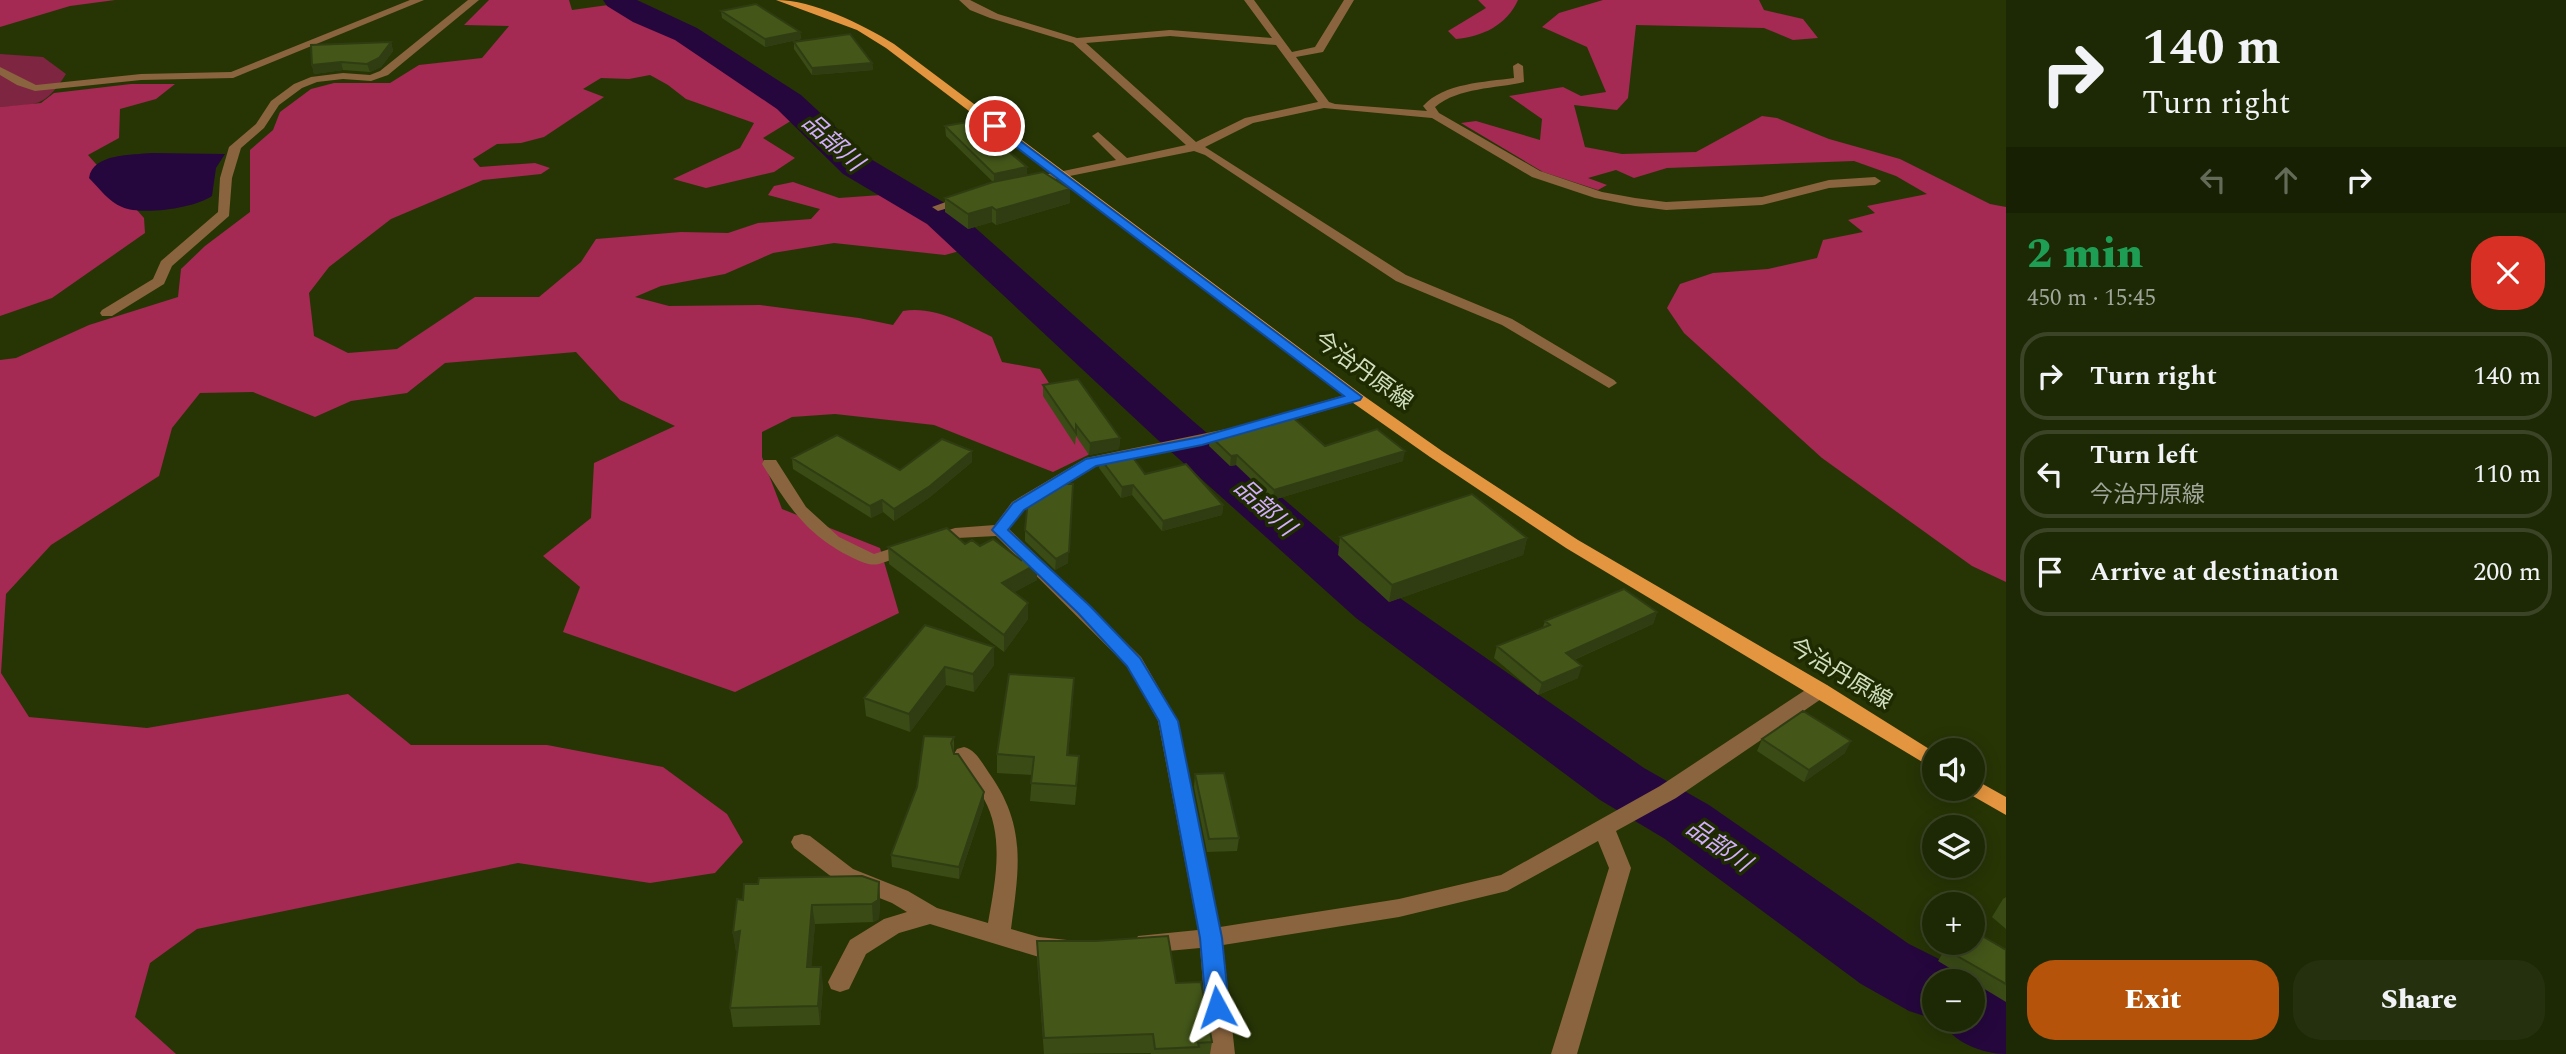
<!DOCTYPE html>
<html lang="en">
<head>
<meta charset="utf-8">
<style>
  :root { --surface:#1d2804; --page:#25300e; --text:#f1f3f6; --muted:#a0a69a; --line:#3b4426; --accent:#b45309 }
  body { margin:0; font-family:Spectral,"Noto Sans JP",serif; background:var(--page); color:var(--text); height:100vh; display:flex; flex-direction:column; font-size:26px; white-space:nowrap }
  * { box-sizing:border-box; margin:0 }
  p { font-size:23px; color:var(--muted) }
  .icon { flex:none; width:38px; height:38px; fill:none; stroke:currentColor; stroke-width:2; stroke-linecap:round; stroke-linejoin:round }
  .map { position:relative; flex:1; overflow:hidden }
  .drawer { display:flex; flex-direction:column; background:var(--surface); width:560px }
  .drawer>* { flex:none }
  .guide { background:#1d2804; color:var(--text); overflow:hidden }
  .tools { position:absolute; left:1922px; top:738px; display:grid; gap:14px }
  .tools a { display:grid; place-items:center; width:63px; height:63px; border-radius:50%; background:var(--surface); box-shadow:0 4px 18px #0003,0 0 0 2px var(--line); font-size:35px }
  .pin { position:absolute; display:grid; place-items:center; width:60px; height:60px; color:#fff; margin:-30px; border:4px solid #fff; border-radius:50%; box-shadow:0 2px 7px #0007 }
  .me { position:absolute; width:77px; margin:-38px; rotate:355deg; stroke-linejoin:round; filter:drop-shadow(0 0 5px #0008) }
  .turn { display:flex; align-items:center; gap:24px; height:147px; padding:0 21px; font-size:32px }
  .turn .icon { width:91px; height:91px; stroke-width:2.5 }
  .turn b { display:block; font-size:49px; line-height:60px }
  .lanes { display:flex; align-items:center; height:66px; padding:0 21px; background:#0003; justify-content:center; gap:35px; direction:ltr }
  .lanes .off { opacity:.35 }
  .round { display:grid; place-items:center; flex:none; width:74px; height:74px; border-radius:28px; background:var(--page) }
  .overview { display:flex; align-items:center; justify-content:space-between; height:119px; padding:0 21px }
  h1 { font-size:42px; font-weight:800; line-height:52px; color:#1e9e55 }
  .button { display:flex; gap:14px; margin-top:auto; padding:14px 21px }
  .button a { flex:1; height:80px; border-radius:28px; background:var(--accent); color:#fff; font-size:28px; font-weight:800; line-height:80px; text-align:center }
  .button a+a { background:var(--page); color:var(--text) }
  ul { padding:0; list-style:none }
  li { display:flex; align-items:center; gap:21px; height:88px; margin:0 14px 10px; padding:0 7px; border:4px solid var(--line); border-radius:28px }
  li div { flex:1 }
  li b { display:block; font-size:26px }
  li em { font-style:normal }
  main { display:flex; flex:1; min-height:0 }
  .map>svg:first-child { display:block }
</style>
</head>
<body>
<main>
<div class="map">
<svg width="2006" height="1054" viewBox="0 0 2006 1054">
  <rect width="100%" height="100%" fill="#273505"/>
  <path fill="#7d2541" d="M0,54L43,57L66,74C44,108 38,104 0,107Z"/>
  <path fill="#a42953" d="M0,0H115L70,6L0,27Z
    M489,0H569L572,10L608,5L669,31L777,103L794,119L763,138L795,158L774,172L706,188L673,179L740,148L754,123L686,99L668,85L650,75L629,79L601,78L583,89L604,97L544,137L521,143L497,144L473,159L480,167L535,163L550,168L541,174L483,180L391,219L329,267L309,293L314,336L348,353L397,349L475,297H539L581,262L596,239L681,232L728,233L758,223L811,219L820,209L768,195L774,186L793,182L839,198L881,195L933,218L967,249L945,255L834,243L773,253L725,274L661,286L635,297L669,306L760,305L859,318L893,325L903,311C935,306 963,323 992,337L1002,362L1040,369L1070,416L1107,439L1088,455L1053,472L934,425L835,414L792,417L762,432V457L782,509L880,548L899,613L735,692L563,632L580,587L543,556L591,518L594,463L675,426L620,400L576,352L445,363L407,393L351,401L315,417L253,392L200,393L172,428L159,476L51,545L6,594L1,673L29,717L147,728L348,694L411,745H547L663,767L727,814L743,842L715,873L650,883L518,863L197,929L150,963L135,1017L176,1054H0V360L16,358L89,325L178,297L181,269L205,246L250,212V150L273,130L280,112L311,89L334,83H390L419,65L482,58L509,26L464,25Z
    M1478,0H1518C1507,25 1482,37 1456,39L1448,31L1486,8Z
    M1603,0H1759L1764,10L1803,19L1818,38L1793,40L1764,28L1636,25L1628,98L1617,110L1574,105L1585,147L1622,154L1696,152L1762,116L1777,118L1829,139L1900,159L1990,204L2006,207V582L1972,566L1822,458L1684,333L1667,308L1680,284L1713,273L1768,269L1817,258L1823,240L1863,232L1848,220L1875,213L1867,206L1927,194L1896,176L1854,161L1667,168L1634,178L1616,170L1588,178L1607,185L1598,190L1543,172L1461,123L1476,121L1540,140L1542,119L1509,96L1563,87L1581,96L1606,92L1587,47L1542,27L1559,13Z
    M131,84H175L156,99L120,109L119,138L88,155L144,218L145,233L52,298L0,316V107L41,103L54,93Z"/>
  <path fill="#25073d" d="M152,153L225,154L216,168L212,196C195,208 142,216 122,207C109,202 99,188 89,178C93,153 132,155 152,153Z"/>
  <g fill="none" stroke-linecap="round" stroke-linejoin="round">
    <path fill="#25073d" fill-rule="evenodd" d="M603,0H637L697,28L801,95L869,158L953,208L1193,421L1394,594L1644,768L1709,805L1909,944L1959,969L1965,982H1934V1019L1909,1011L1861,984L1665,839L1600,800L1356,618L1159,441L927,224L843,174L777,109L675,40L633,22L607,6Z
      M1972,981L2006,994V1054C1982,1054 1952,1042 1941,1020H1972V982H1970Z"/>
    <path fill="#8a643e" fill-rule="evenodd" d="M410,0H424L233,78L141,80L35,91L17,85L0,75V67L36,85L141,74L231,72Z
      M468,0H479L388,75L371,81L343,79L317,82L302,88L279,105L264,128L241,148L232,178L229,216L172,266L164,284L112,316H102L100,313L102,310L153,279L161,261L218,212L220,178L229,147L256,124L271,101L294,84L311,77L343,73L370,75L380,71Z
      M959,0H970L998,14L1077,38L1170,30L1272,38L1244,0H1254L1292,52L1315,47L1344,0H1354L1323,52L1296,57L1329,102L1335,104L1427,111L1423,106C1444,83 1485,82 1514,78L1513,66L1518,63L1523,66L1524,82C1495,89 1459,87 1435,107L1439,113L1540,171L1602,192L1635,198L1666,202L1762,197L1829,180L1875,177L1881,181L1875,185L1829,188L1762,205L1666,210L1635,206L1595,198L1532,177L1432,118L1324,108L1253,123L1205,147L1406,275L1512,319L1614,380L1617,383L1609,388L1502,325L1396,281L1205,155L1194,151L1025,185V179L1116,160L1092,136L1098,132L1127,158L1186,145L1073,43L990,18L970,10ZM1170,36L1276,45L1318,102L1245,118L1196,142L1086,43Z
      M968,194L974,198L972,201L938,211L932,207Z
      M1355,392L1361,394L1363,397L1361,400L1268,427L1260,422L1262,419Z
      M1231,428L1237,430L1239,433L1237,436L1097,466L1024,510L1009,529L1141,657L1178,721L1220,927L1399,899L1501,875L1660,786L1813,685H1827L1830,690L1827,695L1676,798L1616,831L1631,868L1577,1054H1551L1609,868L1598,841L1507,891L1399,917L1223,945L1235,1054H1209L1200,948L1146,953L1138,950L1134,943L1138,936L1198,930L1158,721L1127,666L996,536L957,538L879,564C869,566 862,562 853,558C806,535 789,507 762,464L764,460H776L806,507L839,537L874,554L955,528L995,525L1012,502L1086,458Z
      M964,747C976,750 982,763 989,773C1027,826 1019,869 1011,929L1039,937L1067,940L1071,947L1067,954L1039,957L930,924L899,933L866,954L849,989L840,992L831,989L828,982L850,940L884,919L907,912L892,903L837,881L794,848L791,842L794,836L802,834L810,836L853,869L908,891L937,908L988,923C995,883 1005,837 984,799C975,783 963,770 954,754L957,749Z"/>
    <path fill="#e4953f" fill-rule="evenodd" d="M776,0C813,0 862,24 894,44L1361,394L1442,451L1578,540L1827,685L1934,752V769L1566,548L1430,457L1349,400L886,48L857,30Z
      M1972,778L2006,797V815L1964,791L1963,789H1972Z"/>
  </g>
  <path fill="#3a4b16" d="M721,11L800,32L801,39L765,47L722,18Z
    M391,42L393,51L381,67L370,72L343,70L314,74L312,65Z
    M794,42L872,63L873,70L812,75L794,49Z
    M945,126L1027,167V175L1070,203L996,225L992,222L968,229L945,212V198L993,182L946,136Z
    M1043,385L1120,438L1119,449L1089,455L1076,436L1075,445L1043,396Z
    M1210,436L1325,446L1403,461L1273,500L1236,465L1230,466L1209,446Z
    M792,458L900,470L972,462L930,497L894,521L883,512L871,518L793,469Z
    M1100,458L1223,505L1222,515L1162,531L1132,495L1121,498L1099,468Z
    M1025,530L1068,563L1055,570L1025,541Z
    M1340,537L1527,538L1523,555L1389,602L1338,555Z
    M965,544L980,546L1037,580L1014,592L1028,619L1004,652L889,564L888,547Z
    M1657,612L1653,624L1574,660L1578,678L1538,695L1494,658L1497,646L1543,627L1545,621Z
    M994,647V665L974,692L946,685L910,732L866,716L864,698Z
    M1073,696L1068,755L1078,774L1075,805L1030,801L1032,775L997,773V754Z
    M954,737V754L984,792V805L959,879L892,867L891,855Z
    M1762,739L1845,753L1804,782L1757,751Z
    M1195,774L1239,838L1237,851L1207,852L1194,787Z
    M879,882L880,901L879,919L873,922L815,924L811,967L823,985L820,1025L733,1027L730,1008L738,951H736L733,933L743,900Z
    M2006,897V929L1992,917L2003,899Z
    M1037,941L1176,983L1212,1042L1210,1054H1151V1053L1044,1054L1037,959Z
    M1945,949L2006,950V1002L1938,961Z"/>
  <path fill="#303d12" d="M800,32L801,39L765,47V39Z
    M391,42L393,51L381,67L370,72L367,64Z
    M341,62L343,70L314,74L312,65Z
    M872,63L873,70L812,75V68Z
    M1027,167V176L994,183V174Z
    M1070,189V203L996,225V210Z
    M992,207V222L968,229V214Z
    M1120,438L1119,449L1089,455L1090,443Z
    M972,451V462L930,497L894,521V509Z
    M1405,451L1403,461L1273,500L1274,490Z
    M1237,455L1236,465L1230,466L1231,456Z
    M1073,484L1068,563L1055,570L1056,559Z
    M1133,485L1132,495L1121,498L1122,487Z
    M882,500L883,512L871,518L870,506Z
    M1223,505L1222,515L1162,531L1163,521Z
    M1527,538L1523,555L1389,602L1392,585Z
    M1037,564V580L1002,599V583Z
    M1028,603V619L1004,652V635Z
    M1657,612L1653,624L1562,665L1566,653Z
    M994,647V665L974,692L973,674Z
    M1582,666L1578,678L1538,695L1542,683Z
    M945,667L946,685L910,732L909,714Z
    M1074,678L1073,696L1067,773V755Z
    M1851,741L1845,753L1804,782L1809,770Z
    M984,792V805L959,879V867Z
    M879,882L880,901L879,919L873,922L872,904Z
    M812,905L815,924L810,986L807,967Z
    M740,931L743,950L736,951L733,933Z
    M821,967L823,985L820,1025L818,1006Z"/>
  <path fill="#445719" stroke="#303d12" stroke-width="2" d="M756,4L800,32L765,39L721,11Z
    M850,34L872,63L812,68L794,42Z
    M391,42L379,58L367,64L341,62L312,65L311,45Z
    M973,121L1027,167L994,174L945,126Z
    M1043,172L1070,189L996,210L992,207L968,214L945,198L993,182Z
    M1078,379L1120,438L1090,443L1076,425V433L1043,385Z
    M1289,414L1325,446L1377,429L1405,451L1274,490L1237,455L1231,456L1210,436Z
    M837,435L900,470L942,439L972,451L930,486L894,509L882,500L870,506L792,458Z
    M1129,452L1145,474L1186,464L1223,505L1163,521L1133,485L1122,487L1100,458Z
    M1055,484H1073L1069,552L1056,559L1025,530L1028,500Z
    M1472,494L1527,538L1392,585L1340,537Z
    M947,528L965,544L972,540L980,546L993,539L1021,560L1022,550L1037,564L1002,583L1028,603L1004,635L888,547Z
    M1624,589L1657,612L1566,653L1582,666L1542,683L1497,646L1550,625L1545,621Z
    M925,625L994,647L973,674L945,667L909,714L864,698Z
    M1009,674L1074,678L1067,755L1079,756L1076,786L1031,783L1034,757L997,754Z
    M1803,711L1851,741L1809,770L1762,739Z
    M924,736L954,737L951,743L954,754H958L984,792L959,867L891,855L917,787Z
    M1224,773L1239,838L1209,839L1195,774Z
    M862,876L879,882L878,900L872,904L812,905L807,967H821L818,1006L730,1008L740,931L733,933L737,899L743,900L744,884H758L759,878Z
    M1972,930L2006,950V984L1945,949L1949,943H1972Z
    M1168,936L1176,983L1201,982L1212,1042L1198,1043L1199,1047L1155,1049L1153,1034L1044,1038L1037,941H1096Z"/>
  <path fill="#1a73e8" stroke="#114b97" stroke-width="2" d="M995,122L1362,397L1360,400L1202,445L1096,466L1024,510L1008,530L1090,606L1140,658L1178,721L1222,938L1229,1007L1225,1014L1217,1017L1210,1014L1206,1007L1200,938L1159,721L1127,666L1078,613L992,530L1013,503L1086,459L1200,437L1344,396L991,128V123Z"/>
  <g text-anchor="middle" stroke-width="7" stroke-linejoin="round" paint-order="stroke">
    <g font-size="23" fill="#d1debe" stroke="#1e2b00">
      <text transform="translate(1364 370) rotate(36)" y="8">今治丹原線</text>
      <text transform="translate(1841 673) rotate(31)" y="8">今治丹原線</text>
    </g>
    <g font-size="24" font-style="italic" fill="#d2aefd" stroke="#1e2b00">
      <text transform="translate(833 142) rotate(42)" y="8">品部川</text>
      <text transform="translate(1265 507) rotate(42)" y="8">品部川</text>
      <text transform="translate(1719 845) rotate(35)" y="8">品部川</text>
    </g>
  </g>
</svg>
<div class="tools">
<a><svg class="icon" aria-label="sound" viewBox="0 0 24 24"><path d="M4 9h4l5-4v14l-5-4H4zM17 9q2 3 0 6"/></svg></a>
<a><svg class="icon" aria-label="layers" viewBox="0 0 24 24"><path d="M12 4l9 5-9 5-9-5zM3 14l9 5 9-5"/></svg></a>
<a>+</a>
<a>−</a>
</div>
<div class="pin" style="left:995px;top:126px;background:#d93025"><svg class="icon" aria-label="arrive" viewBox="0 0 24 24"><path d="M6 21V4h12l-3 4 3 4H6"/></svg></div>
<svg class="me" style="left:1217px;top:1007px" viewBox="-20 -20 40 40"><path d="M0-17L14 15 0 8-14 15z" fill="#1a73e8" stroke="#fff" stroke-width="4"/></svg>
</div>
<section class="drawer">
<div class="guide">
<div class="turn"><svg class="icon" aria-label="right" viewBox="0 0 24 24"><path d="M7 20v-9h11M14 6l5 5-5 5"/></svg><div><b>140 m</b>Turn right</div></div>
<div class="lanes"><svg class="icon off" aria-label="left" viewBox="0 0 24 24"><path d="M17 20v-9H6M10 6l-5 5 5 5"/></svg><svg class="icon off" aria-label="ahead" viewBox="0 0 24 24"><path d="M12 20V5M6 11l6-6 6 6"/></svg><svg class="icon" aria-label="right" viewBox="0 0 24 24"><path d="M7 20v-9h11M14 6l5 5-5 5"/></svg></div>
</div>
<div class="overview"><div><h1>2 min</h1><p>450 m · 15:45</p></div><a class="round" style="background:#d93025;color:#fff"><svg class="icon" aria-label="close" viewBox="0 0 24 24"><path d="M6 6l12 12M18 6L6 18"/></svg></a></div>
<ul>
<li><svg class="icon" aria-label="right" viewBox="0 0 24 24"><path d="M7 20v-9h11M14 6l5 5-5 5"/></svg><div><b>Turn right</b></div><em>140 m</em></li>
<li><svg class="icon" aria-label="left" viewBox="0 0 24 24"><path d="M17 20v-9H6M10 6l-5 5 5 5"/></svg><div><b>Turn left</b><p>今治丹原線</p></div><em>110 m</em></li>
<li><svg class="icon" aria-label="arrive" viewBox="0 0 24 24"><path d="M6 21V4h12l-3 4 3 4H6"/></svg><div><b>Arrive at destination</b></div><em>200 m</em></li>
</ul>
<div class="button"><a>Exit</a><a>Share</a></div>
</section>
</main>
</body>
</html>
